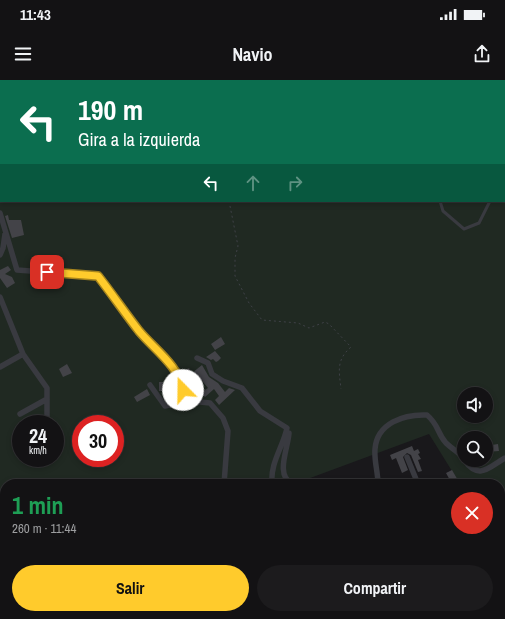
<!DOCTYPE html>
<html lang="es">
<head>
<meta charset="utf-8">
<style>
  :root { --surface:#131214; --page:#1c1b1d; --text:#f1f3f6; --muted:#9d9ea0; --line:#323234; --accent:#ffcb2c }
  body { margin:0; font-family:"Archivo Narrow",sans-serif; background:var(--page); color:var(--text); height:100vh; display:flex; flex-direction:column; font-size:15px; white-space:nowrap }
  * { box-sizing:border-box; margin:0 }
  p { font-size:13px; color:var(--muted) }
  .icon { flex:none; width:22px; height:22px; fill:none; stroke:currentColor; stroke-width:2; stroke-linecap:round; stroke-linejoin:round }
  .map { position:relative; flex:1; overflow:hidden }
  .side { position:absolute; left:0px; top:399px; width:505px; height:140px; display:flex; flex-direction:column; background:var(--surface); border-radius:16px 16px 0 0; box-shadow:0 2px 6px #0003,0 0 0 1px var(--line) }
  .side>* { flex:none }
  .hud { position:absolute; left:0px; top:0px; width:505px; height:122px; box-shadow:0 2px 6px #0003,0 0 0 1px var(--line); background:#0b6e4f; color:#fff; overflow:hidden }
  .fabs { position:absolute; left:457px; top:307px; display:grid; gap:8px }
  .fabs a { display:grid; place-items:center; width:36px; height:36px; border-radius:50%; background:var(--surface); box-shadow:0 2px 6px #0003,0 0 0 1px var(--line); font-size:20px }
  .speed { position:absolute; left:12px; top:335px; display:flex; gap:8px; font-size:20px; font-weight:700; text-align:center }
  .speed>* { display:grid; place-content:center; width:52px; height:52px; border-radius:50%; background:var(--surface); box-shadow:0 2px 6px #0003,0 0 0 1px var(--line); line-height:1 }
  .speed small { font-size:10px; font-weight:400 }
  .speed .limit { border:6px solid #d22; background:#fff; color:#111 }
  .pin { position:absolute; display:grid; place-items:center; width:34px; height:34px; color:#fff; margin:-17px; border-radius:8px; box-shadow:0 2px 6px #0006 }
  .me { position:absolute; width:44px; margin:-22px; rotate:338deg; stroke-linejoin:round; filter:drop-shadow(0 0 3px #0008) }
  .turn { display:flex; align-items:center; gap:14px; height:84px; padding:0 12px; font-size:18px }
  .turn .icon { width:52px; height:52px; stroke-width:2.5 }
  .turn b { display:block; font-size:28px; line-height:34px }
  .lanes { display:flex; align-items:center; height:38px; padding:0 12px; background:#0003; justify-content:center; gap:20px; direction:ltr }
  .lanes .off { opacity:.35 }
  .round { display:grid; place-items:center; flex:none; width:42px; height:42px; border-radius:21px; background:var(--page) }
  .summary { display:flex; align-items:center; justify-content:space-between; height:68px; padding:0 12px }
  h1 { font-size:24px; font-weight:700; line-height:30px; color:#1e9e55 }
  .button { display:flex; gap:8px; margin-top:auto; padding:8px 12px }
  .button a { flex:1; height:46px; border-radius:24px; background:var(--accent); color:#111; font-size:16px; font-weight:700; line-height:46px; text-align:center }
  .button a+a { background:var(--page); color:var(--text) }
  .status { display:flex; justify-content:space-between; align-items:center; height:28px; padding:0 20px; background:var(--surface); direction:ltr }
  .status svg { height:11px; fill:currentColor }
  header { display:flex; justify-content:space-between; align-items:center; height:52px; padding:0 12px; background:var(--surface); font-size:18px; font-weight:700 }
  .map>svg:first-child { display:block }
</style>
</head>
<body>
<div class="status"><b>11:43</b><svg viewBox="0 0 49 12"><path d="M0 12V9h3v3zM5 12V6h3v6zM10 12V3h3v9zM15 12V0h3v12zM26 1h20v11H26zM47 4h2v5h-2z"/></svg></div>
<header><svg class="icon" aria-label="menu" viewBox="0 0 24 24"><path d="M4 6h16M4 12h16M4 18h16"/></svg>Navio<svg class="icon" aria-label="share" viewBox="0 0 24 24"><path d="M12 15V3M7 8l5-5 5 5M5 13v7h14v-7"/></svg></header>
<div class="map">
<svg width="505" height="539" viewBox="0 0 505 539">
  <rect width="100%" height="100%" fill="#19181b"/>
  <path fill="#202922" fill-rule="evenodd" d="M0,0H505V479L500,470V404H460L429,354L294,404H5V534H91L82,539H0ZM1,1H504V121H1ZM464,314H486V336H464ZM21,344H55V378H21ZM81,344H115V378H81ZM464,358H486V380H464Z
    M500,532L505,539H437L443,534H500Z
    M151,534H234L238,539H152Z"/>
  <path fill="#434348" d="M8,135L9,140H21L24,155L12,158L5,136Z
    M8,186L11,190L5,194L12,197L15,203L7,208L0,198V190Z
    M221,257L225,264L215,270L211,264Z
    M215,271L221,278L218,281L216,282L213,279L211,280L206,277Z
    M67,284L72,293L63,297L59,289Z
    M202,285L209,297L218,303L225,312L229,308L235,310L219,325L215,320L219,316L214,309L205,317L200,313L208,308L198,296L190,301L182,292L189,288L192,293Z
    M159,302H163V305H172L171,313H163V311H159Z
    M147,309L150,315L137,322L134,317Z
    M498,364L499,371L486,372V366Z
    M412,366L414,371L418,369L420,373L418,374L421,379L418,380L422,391L418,392L411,375L407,373L403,377L408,390L402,393L396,378L392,380L390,375Z
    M452,390L459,402L455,404H452L446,393Z
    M340,534H360L362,539H343Z
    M391,534H405L410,535V539H391Z"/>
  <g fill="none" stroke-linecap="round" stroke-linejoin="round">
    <path stroke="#3f4147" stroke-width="1" stroke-dasharray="2 3" stroke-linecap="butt" d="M229,121L238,166L235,178V196L249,223L262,240L298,243L309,248L325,242L329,244L351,267C336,280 339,291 341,309
      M501,490L505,505L502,514
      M339,534L341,539
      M306,538L322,534
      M373,539V537L378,534"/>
    <path stroke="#393a40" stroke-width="3" d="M192,0L193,1
      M440,121L443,131L464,149L479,143L490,121"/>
    <path stroke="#393a40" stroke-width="5.5" d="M0,79L1,78
      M0,133L17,190L98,196L140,252L176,292L182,300L183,310L181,320L174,324L165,326L150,305
      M0,175L3,168L5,154
      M0,217L23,274L47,308V338L44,344
      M197,278L208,283L212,294L223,301L242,308L260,331L287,348C283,367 270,383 272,404
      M0,287L23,274
      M181,320L210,323L223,338L228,351L224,404
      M20,334L47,319
      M289,353C288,369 275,395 292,404
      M407,377L418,404
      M464,380C479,401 489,387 505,378
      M378,404C378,392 374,381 375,369C377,343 404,334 427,335C439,345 437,353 446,363C452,369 458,371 464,379
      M0,430H5
      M500,518L505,522
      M297,534L302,539
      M83,539L91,534
      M431,539L437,534"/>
    <path stroke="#474850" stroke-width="8" d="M42,1L44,0
      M0,26L1,25"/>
  </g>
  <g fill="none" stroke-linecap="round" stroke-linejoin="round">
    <g stroke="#a6841d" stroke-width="10">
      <path id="route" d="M47,192L98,196C112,214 125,233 139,251C154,269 179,286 183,310"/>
    </g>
    <use href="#route" stroke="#ffcb2c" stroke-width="7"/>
  </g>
</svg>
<div class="fabs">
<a><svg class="icon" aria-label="sound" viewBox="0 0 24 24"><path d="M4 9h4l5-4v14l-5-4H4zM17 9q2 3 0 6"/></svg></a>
<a><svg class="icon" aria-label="search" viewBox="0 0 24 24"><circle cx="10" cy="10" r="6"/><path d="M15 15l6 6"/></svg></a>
</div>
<div class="speed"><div>24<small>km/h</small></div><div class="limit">30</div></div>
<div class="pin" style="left:47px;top:192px;background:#d93025"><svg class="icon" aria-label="arrive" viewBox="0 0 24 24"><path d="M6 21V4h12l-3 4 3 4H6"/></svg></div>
<svg class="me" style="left:183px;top:310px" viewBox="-20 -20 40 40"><circle r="19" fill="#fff"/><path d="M0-13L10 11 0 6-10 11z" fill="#ffcb2c"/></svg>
<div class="hud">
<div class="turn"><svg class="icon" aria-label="left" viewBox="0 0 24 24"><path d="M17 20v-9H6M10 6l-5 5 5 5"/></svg><div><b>190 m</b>Gira a la izquierda</div></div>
<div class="lanes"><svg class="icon" aria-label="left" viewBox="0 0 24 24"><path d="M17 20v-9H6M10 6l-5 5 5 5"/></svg><svg class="icon off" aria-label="ahead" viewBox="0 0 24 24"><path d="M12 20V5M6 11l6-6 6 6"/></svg><svg class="icon off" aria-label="right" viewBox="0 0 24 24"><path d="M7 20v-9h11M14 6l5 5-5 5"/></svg></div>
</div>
<section class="side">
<div class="summary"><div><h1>1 min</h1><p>260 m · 11:44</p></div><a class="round" style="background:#d93025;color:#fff"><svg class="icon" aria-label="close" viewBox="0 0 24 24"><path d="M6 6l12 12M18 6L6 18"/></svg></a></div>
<div class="button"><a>Salir</a><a>Compartir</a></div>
</section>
</div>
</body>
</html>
